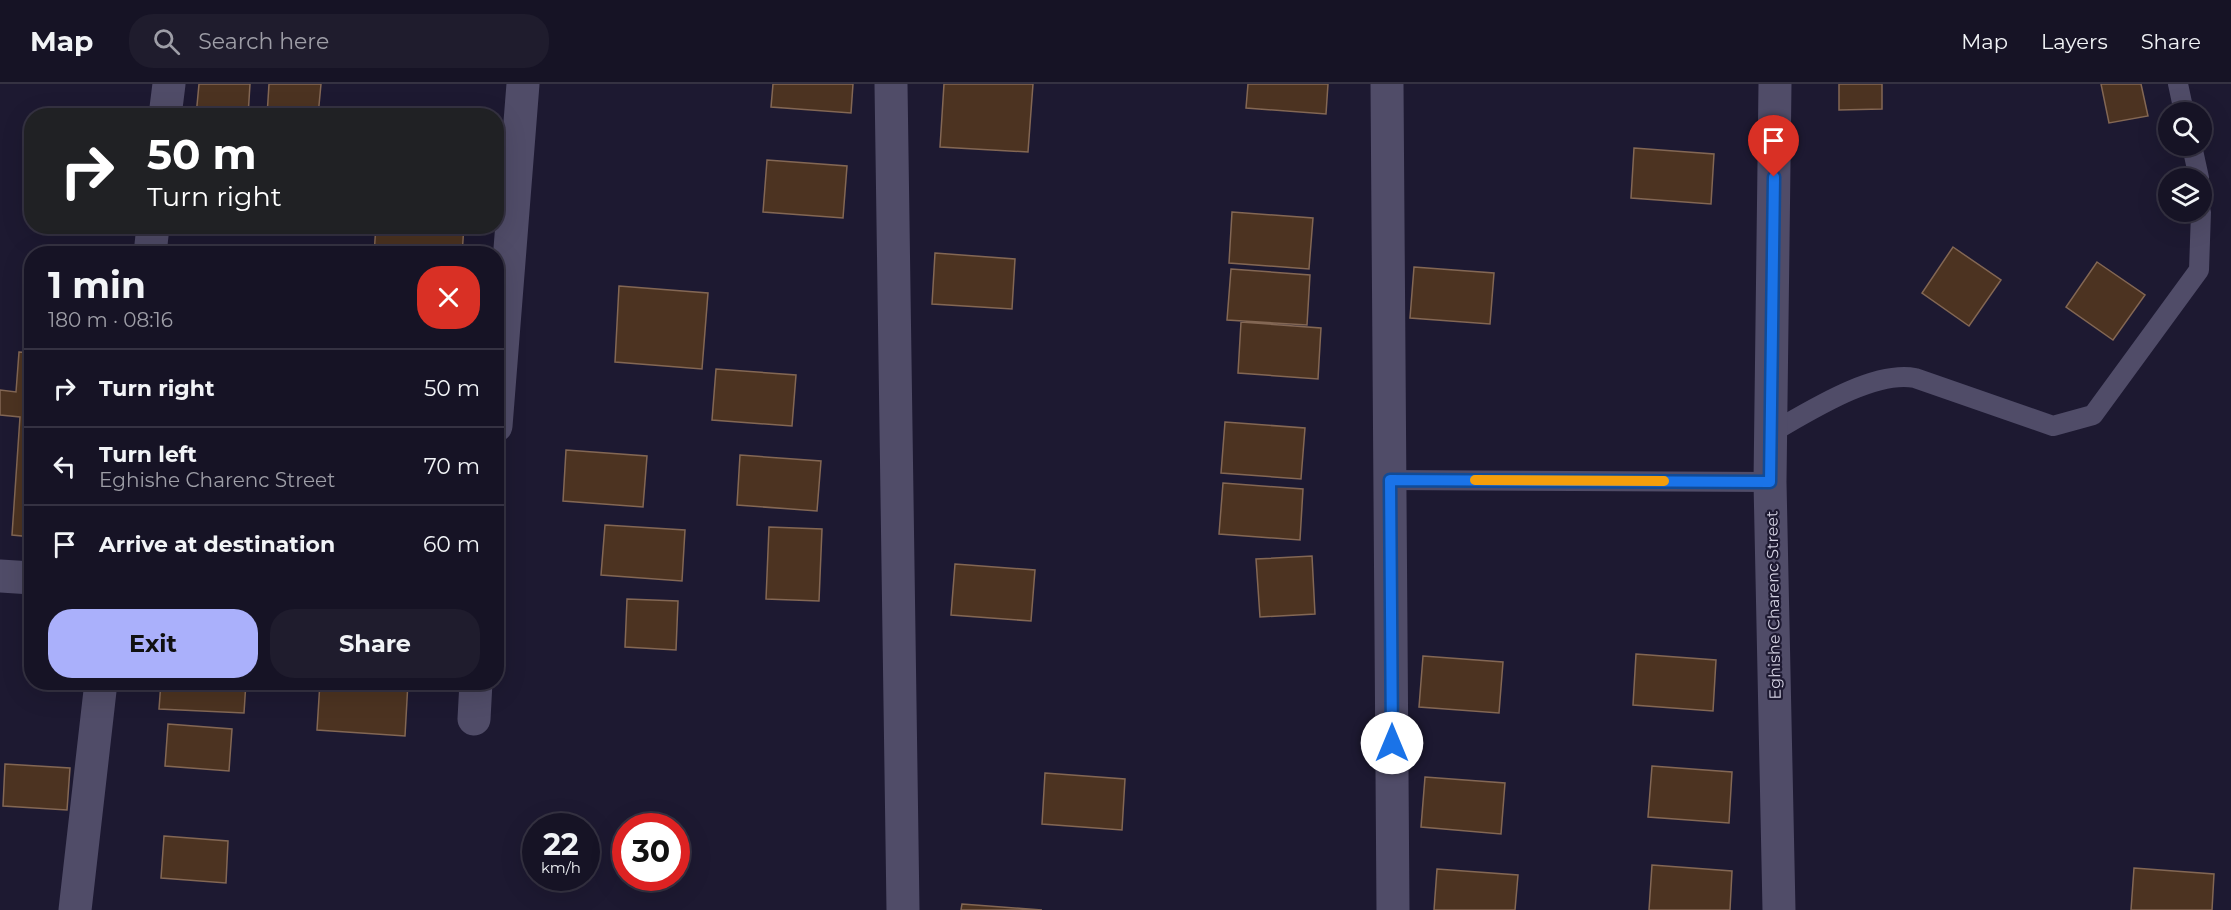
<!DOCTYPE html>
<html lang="en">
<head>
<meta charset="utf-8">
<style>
  :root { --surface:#161325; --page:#1f1c2d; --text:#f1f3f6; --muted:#9e9ea7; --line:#353242; --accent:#aab0fb }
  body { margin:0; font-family:Montserrat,sans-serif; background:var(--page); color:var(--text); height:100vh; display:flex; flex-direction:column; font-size:22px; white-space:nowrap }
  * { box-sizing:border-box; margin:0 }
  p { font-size:20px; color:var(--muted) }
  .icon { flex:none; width:33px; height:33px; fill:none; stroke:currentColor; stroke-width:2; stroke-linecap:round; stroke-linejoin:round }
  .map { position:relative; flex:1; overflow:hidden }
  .drawer { position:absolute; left:24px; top:162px; width:480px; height:444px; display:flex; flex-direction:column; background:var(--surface); border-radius:24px; box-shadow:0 6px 24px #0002,0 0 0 2px var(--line) }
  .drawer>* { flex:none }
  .top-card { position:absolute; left:24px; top:24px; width:480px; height:126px; border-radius:24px; box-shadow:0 6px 24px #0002,0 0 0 2px var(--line); background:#202124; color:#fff; overflow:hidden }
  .fabs { position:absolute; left:2158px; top:18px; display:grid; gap:12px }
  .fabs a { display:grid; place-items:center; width:54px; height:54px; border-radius:50%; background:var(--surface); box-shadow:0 6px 24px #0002,0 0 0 2px var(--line); font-size:30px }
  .speed { position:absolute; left:522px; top:729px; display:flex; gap:12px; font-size:30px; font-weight:700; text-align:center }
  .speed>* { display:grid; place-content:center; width:78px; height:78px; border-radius:50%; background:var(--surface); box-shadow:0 6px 24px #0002,0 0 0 2px var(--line); line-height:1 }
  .speed small { font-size:15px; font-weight:400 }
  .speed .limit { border:9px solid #d22; background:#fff; color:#111 }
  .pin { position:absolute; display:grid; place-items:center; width:51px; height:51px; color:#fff; margin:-62px -26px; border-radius:50% 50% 50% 0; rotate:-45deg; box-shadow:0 0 6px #0007 }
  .pin .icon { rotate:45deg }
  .me { position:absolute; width:66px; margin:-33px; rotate:0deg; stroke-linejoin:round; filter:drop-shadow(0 0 4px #0008) }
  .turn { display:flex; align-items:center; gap:21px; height:126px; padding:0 24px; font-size:27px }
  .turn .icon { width:78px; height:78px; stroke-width:2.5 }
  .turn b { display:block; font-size:42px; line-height:51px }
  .round { display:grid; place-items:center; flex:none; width:63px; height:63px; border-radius:24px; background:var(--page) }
  .overview { display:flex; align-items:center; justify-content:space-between; height:102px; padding:0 24px }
  h1 { font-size:36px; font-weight:700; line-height:45px }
  .action { display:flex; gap:12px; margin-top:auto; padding:12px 24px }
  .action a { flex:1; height:69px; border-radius:24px; background:var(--accent); color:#111; font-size:24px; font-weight:700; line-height:69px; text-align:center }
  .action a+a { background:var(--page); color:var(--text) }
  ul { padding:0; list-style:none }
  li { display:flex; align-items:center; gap:18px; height:78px; padding:0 24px; border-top:2px solid var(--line) }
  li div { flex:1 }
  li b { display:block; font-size:22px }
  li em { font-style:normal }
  header { display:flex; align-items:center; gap:36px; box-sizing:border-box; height:84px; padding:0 30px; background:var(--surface); border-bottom:2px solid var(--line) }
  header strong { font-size:28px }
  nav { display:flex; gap:33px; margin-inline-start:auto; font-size:21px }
  .search { width:420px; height:54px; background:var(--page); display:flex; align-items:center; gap:15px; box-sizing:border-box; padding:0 21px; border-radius:24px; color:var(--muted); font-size:22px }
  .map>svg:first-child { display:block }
</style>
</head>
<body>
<header>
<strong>Map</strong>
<div class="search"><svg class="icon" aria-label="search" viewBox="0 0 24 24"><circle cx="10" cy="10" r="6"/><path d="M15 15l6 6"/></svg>Search here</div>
<nav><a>Map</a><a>Layers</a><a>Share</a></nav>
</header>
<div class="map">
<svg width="2231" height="826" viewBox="0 0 2231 826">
  <rect width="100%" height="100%" fill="#1d1931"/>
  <path fill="#4c3321" stroke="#836754" stroke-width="1.5" d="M199,0H250L248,32H196Z
    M269,0H321L318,32H267Z
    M773,0H853L851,29L771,23Z
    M944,0H1033L1028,68L940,63Z
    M1248,0H1328L1326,30L1246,24Z
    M1839,0H1882V25L1839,26Z
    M2101,0H2141L2148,32L2109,39Z
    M1634,64L1714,70L1711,120L1631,114Z
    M767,76L847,82L843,134L763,128Z
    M1232,128L1313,134L1309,185L1229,179Z
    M376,142H464L462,170H374Z
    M1953,163L2001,196L1969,242L1922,209Z
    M935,169L1015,175L1012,225L932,220Z
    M2097,178L2145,211L2113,256L2066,223Z
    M1414,183L1494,189L1490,240L1410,234Z
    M1231,185L1310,191L1307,241L1227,236Z
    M619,202L708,209L702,285L615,278Z
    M1241,238L1321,244L1318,295L1238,289Z
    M19,268L32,269V453L12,451L20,333L0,331V306L16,308Z
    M716,285L796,291L792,342L712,336Z
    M1225,338L1305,344L1301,395L1221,389Z
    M566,366L647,372L643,423L563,417Z
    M740,371L821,377L817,427L737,421Z
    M1223,399L1303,405L1300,456L1219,450Z
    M605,441L685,446L682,497L601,491Z
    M769,443L822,445L819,517L766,515Z
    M1312,472L1315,530L1260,533L1256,475Z
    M955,480L1035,486L1031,537L951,531Z
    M627,515L678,517L676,566L625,563Z
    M1636,570L1716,576L1713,627L1633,621Z
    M1423,572L1503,578L1499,629L1419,623Z
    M161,598H246L244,629L159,625Z
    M320,598H408L405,652L317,646Z
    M168,640L232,645L229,687L165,682Z
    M5,680L70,684L67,726L3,722Z
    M1652,682L1732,688L1729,739L1648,733Z
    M1045,689L1125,695L1122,746L1042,740Z
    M1425,693L1505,699L1501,750L1421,743Z
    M164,752L228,757L226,799L161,794Z
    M1652,781L1732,787L1730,826H1649Z
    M2134,784L2214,790L2212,826H2131Z
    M1437,785L1518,791L1515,826H1434Z
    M962,820L1042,826H961Z"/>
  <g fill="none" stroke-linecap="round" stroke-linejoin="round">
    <path stroke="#504c68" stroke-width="20" d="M2178,0L2184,28
      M2192,62L2199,94
      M1771,349C1808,328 1873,286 1915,294L2053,342L2093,331L2199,186L2201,128
      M1390,396L1770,398"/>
    <path stroke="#504c68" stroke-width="33" d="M891,0L903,826
      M1387,0L1393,826
      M1775,0L1770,398L1779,826
      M165,32L169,0
      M150,170L153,142
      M496,342L523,0
      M0,492L32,494
      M474,635L476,598
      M75,826L101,598"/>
  </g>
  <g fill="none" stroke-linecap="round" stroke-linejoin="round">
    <g stroke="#114b97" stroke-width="15">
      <path id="route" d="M1392,659L1390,396L1770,398L1774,93"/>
    </g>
    <use href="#route" stroke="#1a73e8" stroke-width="10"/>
    <path stroke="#f59e0b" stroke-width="10" d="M1475,396L1664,397"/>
  </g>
  <g text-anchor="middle" stroke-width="4.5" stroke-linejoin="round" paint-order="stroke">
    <g font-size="16" fill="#d5d3e4" stroke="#1d1931">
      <text transform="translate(1773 521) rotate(-91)" y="6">Eghishe Charenc Street</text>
    </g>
  </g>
</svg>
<div class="fabs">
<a><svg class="icon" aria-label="search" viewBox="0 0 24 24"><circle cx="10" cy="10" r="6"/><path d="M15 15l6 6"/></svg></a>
<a><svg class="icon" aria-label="layers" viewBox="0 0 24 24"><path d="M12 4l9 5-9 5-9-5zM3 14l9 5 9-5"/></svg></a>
</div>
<div class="speed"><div>22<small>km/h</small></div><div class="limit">30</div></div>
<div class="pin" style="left:1774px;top:93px;background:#d93025"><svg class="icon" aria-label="arrive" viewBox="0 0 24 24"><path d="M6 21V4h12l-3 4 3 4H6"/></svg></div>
<svg class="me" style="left:1392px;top:659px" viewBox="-20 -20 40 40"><circle r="19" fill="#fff"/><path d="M0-13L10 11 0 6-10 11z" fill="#1a73e8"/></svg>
<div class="top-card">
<div class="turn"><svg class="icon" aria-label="right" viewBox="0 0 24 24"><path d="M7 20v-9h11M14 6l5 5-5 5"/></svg><div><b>50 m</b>Turn right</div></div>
</div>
<section class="drawer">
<div class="overview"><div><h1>1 min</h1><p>180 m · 08:16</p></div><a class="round" style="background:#d93025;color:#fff"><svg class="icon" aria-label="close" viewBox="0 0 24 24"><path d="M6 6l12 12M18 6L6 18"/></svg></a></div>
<ul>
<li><svg class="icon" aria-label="right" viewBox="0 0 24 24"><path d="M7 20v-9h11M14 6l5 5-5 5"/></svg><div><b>Turn right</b></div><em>50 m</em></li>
<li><svg class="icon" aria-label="left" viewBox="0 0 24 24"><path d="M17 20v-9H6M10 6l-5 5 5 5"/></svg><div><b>Turn left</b><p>Eghishe Charenc Street</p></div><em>70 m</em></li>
<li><svg class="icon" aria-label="arrive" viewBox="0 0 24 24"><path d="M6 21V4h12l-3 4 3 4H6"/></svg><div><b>Arrive at destination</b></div><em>60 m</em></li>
</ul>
<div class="action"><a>Exit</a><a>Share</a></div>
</section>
</div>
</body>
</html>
